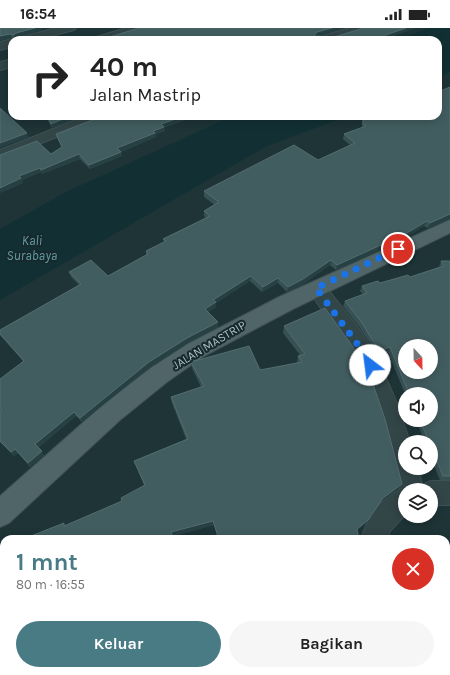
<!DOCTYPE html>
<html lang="id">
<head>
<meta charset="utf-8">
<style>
  :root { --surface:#fff; --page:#f6f6f6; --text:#222; --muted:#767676; --accent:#497b85 }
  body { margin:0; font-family:Karla,sans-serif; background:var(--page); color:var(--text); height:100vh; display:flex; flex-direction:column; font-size:15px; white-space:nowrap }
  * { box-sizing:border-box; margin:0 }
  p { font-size:13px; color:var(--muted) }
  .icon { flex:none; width:22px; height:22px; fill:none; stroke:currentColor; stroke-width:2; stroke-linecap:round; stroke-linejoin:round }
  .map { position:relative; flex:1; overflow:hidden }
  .side { position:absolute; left:0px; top:507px; width:450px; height:140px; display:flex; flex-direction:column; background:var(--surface); border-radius:12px 12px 0 0; box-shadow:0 2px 10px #0003 }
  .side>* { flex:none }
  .top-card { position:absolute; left:8px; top:8px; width:434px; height:84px; border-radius:12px; box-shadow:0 2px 10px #0003; background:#fff; color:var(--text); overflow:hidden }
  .needle { width:26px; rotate:158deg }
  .fabs { position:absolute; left:398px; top:311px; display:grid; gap:8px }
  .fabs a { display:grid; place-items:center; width:40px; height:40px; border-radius:50%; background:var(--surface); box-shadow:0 2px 10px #0003; font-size:20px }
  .pin { position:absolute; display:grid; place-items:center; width:34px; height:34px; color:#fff; margin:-17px; border:2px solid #fff; border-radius:50%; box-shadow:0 1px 4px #0007 }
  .me { position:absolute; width:44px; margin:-22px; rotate:330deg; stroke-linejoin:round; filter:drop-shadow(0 0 3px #0008) }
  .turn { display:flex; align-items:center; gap:14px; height:84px; padding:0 16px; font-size:18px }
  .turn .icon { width:52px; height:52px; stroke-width:2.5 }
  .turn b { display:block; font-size:28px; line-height:34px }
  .round { display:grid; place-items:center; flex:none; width:42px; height:42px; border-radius:21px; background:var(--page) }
  .headline { display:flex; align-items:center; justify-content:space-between; height:68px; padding:0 16px }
  h1 { font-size:24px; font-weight:700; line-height:30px; color:var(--accent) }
  .button { display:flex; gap:8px; margin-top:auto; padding:8px 16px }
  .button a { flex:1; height:46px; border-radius:24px; background:var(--accent); color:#fff; font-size:16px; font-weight:700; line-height:46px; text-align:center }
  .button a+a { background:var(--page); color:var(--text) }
  .status { display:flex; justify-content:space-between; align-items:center; height:28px; padding:0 20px; background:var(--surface); direction:ltr }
  .status svg { height:11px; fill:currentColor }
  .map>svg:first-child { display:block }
</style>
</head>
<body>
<div class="status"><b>16:54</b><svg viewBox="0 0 49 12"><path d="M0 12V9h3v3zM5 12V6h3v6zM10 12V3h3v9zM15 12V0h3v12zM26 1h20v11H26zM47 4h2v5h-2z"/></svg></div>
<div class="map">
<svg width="450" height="647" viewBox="0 0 450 647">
  <rect width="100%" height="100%" fill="#1e3437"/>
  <path fill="#123034" d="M428,0H450V44L438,50V12H399Z
    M232,88H348L267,118L0,272V201L64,165Z"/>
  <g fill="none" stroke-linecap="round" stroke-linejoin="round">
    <g stroke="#3e5154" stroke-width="2">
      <path id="street" d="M56,0H76L74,2L36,12H16L18,10Z
        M126,0H144L142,2L109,12H91L93,10Z
        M349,0H367L365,2L333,12H315L317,10Z
        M12,11L14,12H12V19L0,22V14Z
        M12,31V39L0,42V34Z
        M86,88H105L103,91L0,131V122Z
        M317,253L323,255L359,301L377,330L396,373L410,414H405V440H418L422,457L431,453H450V477H431V462H405V487L390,503L387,511H361C367,491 380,470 400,462C389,419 380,373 358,334C344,307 322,286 308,260L311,255Z
        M189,643H218L217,647H188Z
        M349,643H377L378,647H350Z"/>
    </g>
    <g stroke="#3e5154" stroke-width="2">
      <path id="primary" d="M450,192V205L293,281L204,328L167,354L120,392L9,495L0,499V468L103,377L151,340L188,316L279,269Z"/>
    </g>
    <use href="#street" fill="#324547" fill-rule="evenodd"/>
    <use href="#primary" fill="#4f6568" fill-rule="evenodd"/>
  </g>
  <path fill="#365054" d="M0,0L40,1L41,2L18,9L15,11L12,10L0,12Z
    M450,59V191L428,200L424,198L403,211L336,242L330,237L302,257L287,264L278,255L262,264L250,253L216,275V279L208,284L218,299L187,315L150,339L82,394L76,388L38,420L44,427L30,439L18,425L14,428L0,414V383H1L0,382V351L23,333L1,308L0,307V302L79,257L71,249L69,244L108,248L146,227V223L164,214L163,211L206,190L204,188V183L215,177L204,169V163L318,132L350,117L343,111L344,106L362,100V93L363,88H438Z
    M46,88H82L52,100Z
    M164,100L165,103L156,106V109L121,124L122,128L90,141L80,131L42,146L41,144L22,152L23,155L0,165L51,126L62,119L57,110L56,106Z
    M441,233H450V452H440L431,430V414H425L416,392H431V366H405L388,324L377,327L360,300L343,278L345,273L363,266L360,263L362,258L380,255L410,249L439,239Z
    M284,298L402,456L398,461L380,474L365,496L357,502L359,511H218L214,497L173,508L66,498L122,473L144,457L134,433L186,411L172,375L171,369L201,359L192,340L191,334L260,342L297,335L298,328L300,327L283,305Z
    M409,643H446L450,647H410Z"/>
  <path fill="#274043" d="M35,0H47L40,1L41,2L18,9L15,11L14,7L16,5Z
    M332,0H344L317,9L314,8L317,4Z
    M406,0H416L386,11L385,12H380L383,8Z
    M10,6L12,10L0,12V8Z
    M70,88H82L52,100L51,96Z
    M184,88H197L164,100L165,103L156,106V109L118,125L117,120L153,103L161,96Z
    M27,105L29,109L0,120V115Z
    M121,124L122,128L90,141L89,137Z
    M79,126L80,131L42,146L41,142Z
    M40,140L41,144L22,152L23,155L0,165V160L19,148Z
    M450,186V191L428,200L430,195Z
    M427,193L424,198L403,211L336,242L337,237Z
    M331,232L330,237L302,257L287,264L288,259Z
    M251,248L250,253L216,275V279L205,286V281L213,272Z
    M278,250V255L262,264L263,259Z
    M218,294V299L187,315L150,339L82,394L80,390L149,334L187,310Z
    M390,319L388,324L377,327L379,323Z
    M74,384L76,388L38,420L35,416Z
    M15,421L18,425L14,428L11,424Z
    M42,423L44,427L30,439L28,435Z
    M402,456L398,461L379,475L383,470Z
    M368,492L365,496L354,505L357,501Z
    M213,493L214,497L172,508L171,504Z
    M98,643H101L102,647H99Z"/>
  <path fill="#425d60" stroke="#536c70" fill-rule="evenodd" d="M0,0H35L16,5L14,7L10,6L0,8Z
    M139,0H332L317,4L314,8L334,9L364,0H406L383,8L386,10L380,12H100Z
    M450,59V186L430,195L427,193L405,206L337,237L331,232L303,251L288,259L278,250L263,259L251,248L213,272L216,274L205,281L218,294L187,310L149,334L80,390L74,384L35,416L42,423L28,435L15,421L11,424L0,413V383L2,382L0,380V351L24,333L0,306V302L81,256L69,244L91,232L108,248L148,226L146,223L166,213L163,211L210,188L204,183L219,174L204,163L294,117L318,132L355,115L344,106L366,98L363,96V88H438V64Z
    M0,80L27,105L0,115Z
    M47,88H70L51,96Z
    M103,88H184L161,96L164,99L153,103L155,105L117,120L121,124L89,137L79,126L41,142L40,140L19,148L21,150L0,160V127L37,113L51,126L62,119L56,106Z
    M441,233H450V448H443L431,418V414H429L420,392H431V366H409L390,319L379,323L362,295L345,273L367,265L362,258L378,253L380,255L408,247L410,249L444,238ZM405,318H431V344H405Z
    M325,280L353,319L374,359L385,391L402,456L383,470L368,492L357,501L359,511H219L213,493L171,504L174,511H120V510L118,511H32L31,508L64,495V498L122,473L121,470L145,457L134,433L188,411L171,369L204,358L191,334L249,318L260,342L302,334L298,328L305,326L284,298Z
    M446,518H448L450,522V647H414L413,643H446Z
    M4,526V643H98L99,647H0V528Z
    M132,643H183L184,647H133Z
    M351,644L352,647H327Z"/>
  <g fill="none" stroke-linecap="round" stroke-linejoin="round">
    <path stroke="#1a73e8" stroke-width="7" stroke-dasharray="0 12.6" d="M370,337L361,321L316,260L398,221"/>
  </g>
  <g text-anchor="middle" stroke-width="4" stroke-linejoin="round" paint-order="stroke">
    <g font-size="12" fill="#abc1c5" stroke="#17292c">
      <text transform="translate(209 317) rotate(-31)" y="4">JALAN MASTRIP</text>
    </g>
    <g font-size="13" font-style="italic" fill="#629ea6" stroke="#17292c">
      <text x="32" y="217">Kali<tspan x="32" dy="15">Surabaya</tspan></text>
    </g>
  </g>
</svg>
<div class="fabs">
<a><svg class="needle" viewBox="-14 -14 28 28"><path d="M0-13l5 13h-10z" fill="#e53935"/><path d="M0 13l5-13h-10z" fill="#767676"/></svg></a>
<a><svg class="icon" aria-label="sound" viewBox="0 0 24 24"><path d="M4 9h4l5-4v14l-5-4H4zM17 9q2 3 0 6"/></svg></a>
<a><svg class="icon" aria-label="search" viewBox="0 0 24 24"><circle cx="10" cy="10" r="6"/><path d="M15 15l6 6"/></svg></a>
<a><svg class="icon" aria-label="layers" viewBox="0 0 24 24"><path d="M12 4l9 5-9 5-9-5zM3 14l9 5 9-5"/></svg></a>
</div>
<div class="pin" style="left:398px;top:221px;background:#d93025"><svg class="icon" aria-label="arrive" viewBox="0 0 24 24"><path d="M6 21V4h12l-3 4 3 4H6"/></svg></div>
<svg class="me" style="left:370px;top:337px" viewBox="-20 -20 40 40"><circle r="19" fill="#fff"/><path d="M0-13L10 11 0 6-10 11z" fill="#1a73e8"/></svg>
<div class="top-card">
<div class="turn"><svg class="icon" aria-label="right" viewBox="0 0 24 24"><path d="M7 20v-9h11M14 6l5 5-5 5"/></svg><div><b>40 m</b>Jalan Mastrip</div></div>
</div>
<section class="side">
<div class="headline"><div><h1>1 mnt</h1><p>80 m · 16:55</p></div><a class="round" style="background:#d93025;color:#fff"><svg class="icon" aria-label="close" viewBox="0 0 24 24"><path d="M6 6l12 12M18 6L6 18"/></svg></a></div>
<div class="button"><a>Keluar</a><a>Bagikan</a></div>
</section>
</div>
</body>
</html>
